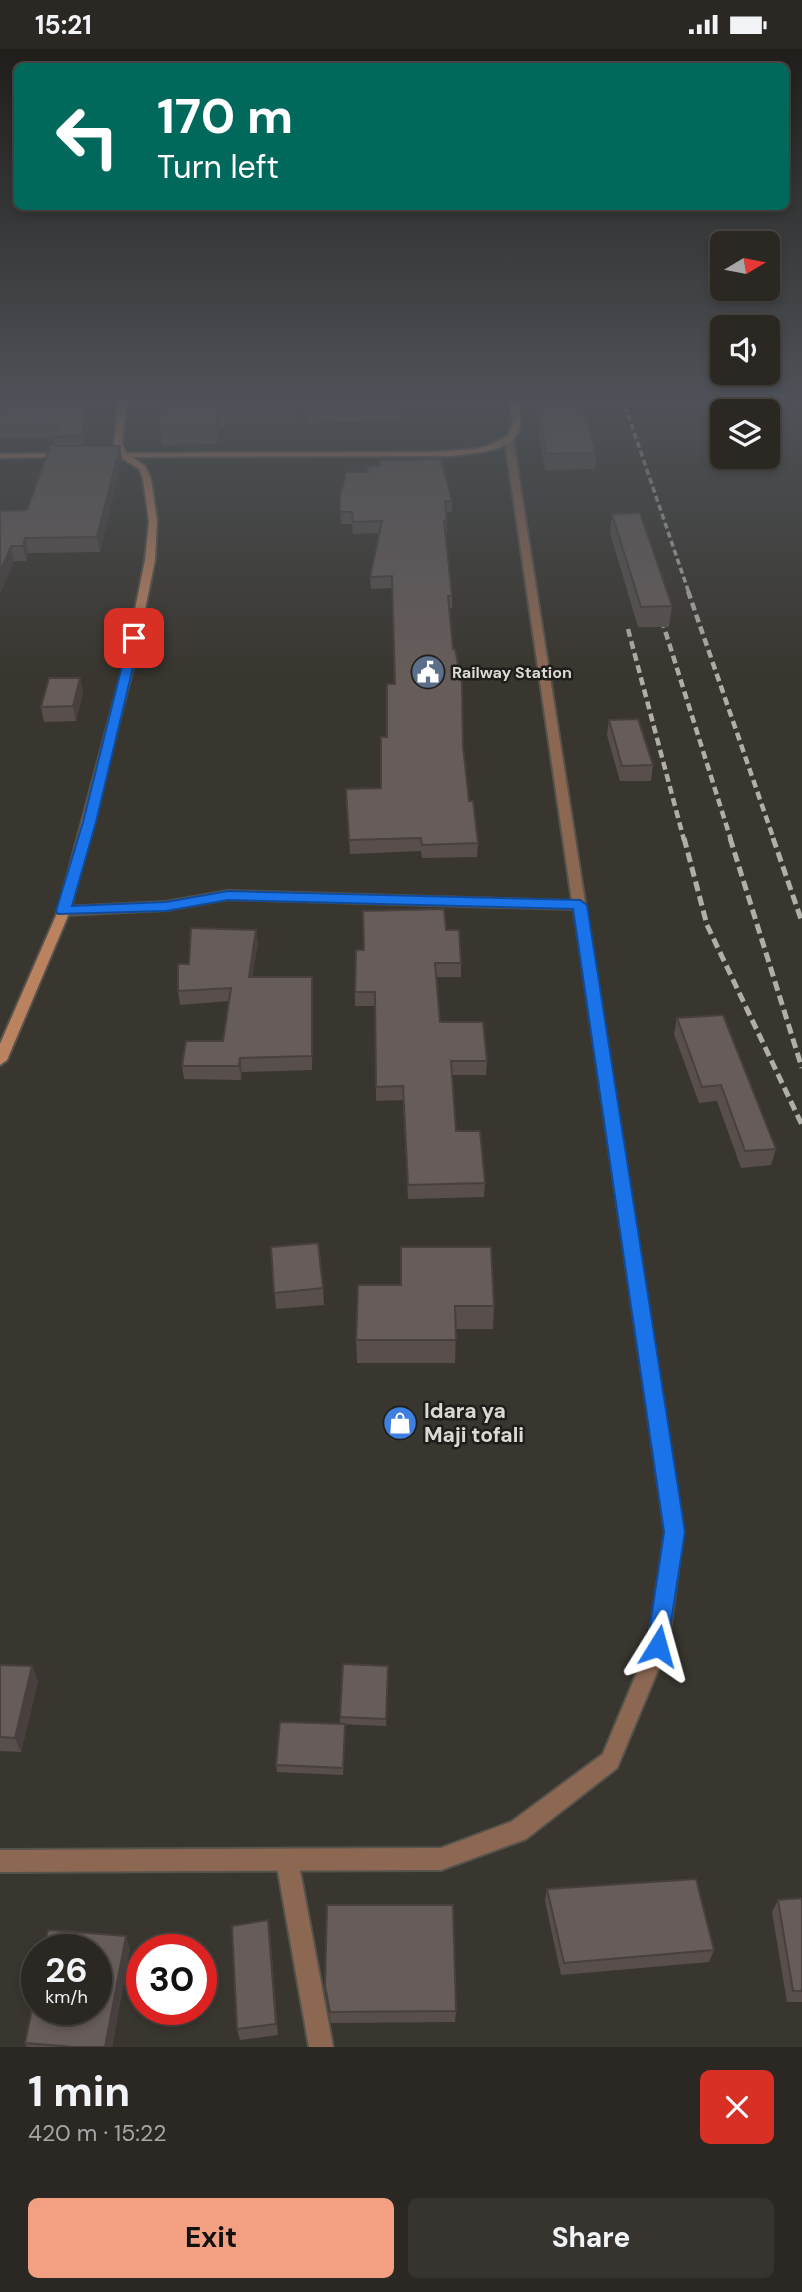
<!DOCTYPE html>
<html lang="en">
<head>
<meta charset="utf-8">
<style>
  :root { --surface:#2b2823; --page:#373430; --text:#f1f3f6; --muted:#a6a6a6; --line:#474441; --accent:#f2a081 }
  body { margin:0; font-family:"DM Sans",sans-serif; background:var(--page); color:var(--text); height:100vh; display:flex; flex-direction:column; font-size:26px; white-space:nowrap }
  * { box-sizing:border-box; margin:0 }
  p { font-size:23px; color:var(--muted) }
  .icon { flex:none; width:38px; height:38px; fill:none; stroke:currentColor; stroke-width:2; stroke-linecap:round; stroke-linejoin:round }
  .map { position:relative; height:1998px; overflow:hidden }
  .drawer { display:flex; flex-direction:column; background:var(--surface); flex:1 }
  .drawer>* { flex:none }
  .banner { position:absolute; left:14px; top:14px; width:775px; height:147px; border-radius:10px; box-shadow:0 4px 10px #0003,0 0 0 2px var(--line); background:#00695c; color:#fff; overflow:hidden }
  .needle { width:46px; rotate:80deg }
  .buttons { position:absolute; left:710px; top:182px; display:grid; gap:14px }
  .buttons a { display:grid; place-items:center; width:70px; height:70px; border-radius:10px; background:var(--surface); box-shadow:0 4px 10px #0003,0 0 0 2px var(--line); font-size:35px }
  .speed { position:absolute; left:21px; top:1885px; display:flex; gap:14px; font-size:35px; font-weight:700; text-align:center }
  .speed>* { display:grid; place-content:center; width:91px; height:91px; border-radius:50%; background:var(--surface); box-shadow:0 4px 10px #0003,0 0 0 2px var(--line); line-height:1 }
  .speed small { font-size:18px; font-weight:400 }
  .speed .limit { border:10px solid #d22; background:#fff; color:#111 }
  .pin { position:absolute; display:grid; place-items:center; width:60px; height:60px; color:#fff; margin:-30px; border-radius:14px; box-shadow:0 4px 10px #0006 }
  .me { position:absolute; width:77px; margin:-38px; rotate:8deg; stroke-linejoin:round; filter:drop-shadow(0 0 5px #0008) }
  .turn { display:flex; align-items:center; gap:24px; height:147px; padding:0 28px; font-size:32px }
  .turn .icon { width:91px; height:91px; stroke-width:2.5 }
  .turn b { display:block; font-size:49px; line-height:60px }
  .round { display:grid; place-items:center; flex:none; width:74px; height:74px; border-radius:10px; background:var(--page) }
  .overview { display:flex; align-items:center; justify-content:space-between; height:119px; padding:0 28px }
  h1 { font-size:42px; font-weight:700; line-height:52px }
  .primary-button { display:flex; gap:14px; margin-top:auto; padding:14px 28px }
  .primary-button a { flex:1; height:80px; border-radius:10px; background:var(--accent); color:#111; font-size:28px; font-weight:700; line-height:80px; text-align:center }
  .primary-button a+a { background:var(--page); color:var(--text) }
  .status { display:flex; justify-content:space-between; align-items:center; height:49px; padding:0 35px; background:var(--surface); direction:ltr }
  .status svg { height:19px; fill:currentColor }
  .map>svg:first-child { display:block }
</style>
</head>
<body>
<div class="status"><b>15:21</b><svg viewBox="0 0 49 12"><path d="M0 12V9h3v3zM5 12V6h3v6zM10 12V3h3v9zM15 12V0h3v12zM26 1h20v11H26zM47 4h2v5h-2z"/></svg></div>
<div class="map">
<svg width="802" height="1998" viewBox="0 0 802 1998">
  <rect width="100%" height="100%" fill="#39362f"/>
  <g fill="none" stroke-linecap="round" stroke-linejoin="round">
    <g stroke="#56534d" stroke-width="4">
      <path id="lane" d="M287,1800L295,1803L298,1811L333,1998H309L276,1811L279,1803Z"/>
    </g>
    <g stroke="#56534d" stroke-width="4">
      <path id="street" d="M509,389L513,391L683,1483L668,1597L617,1719L526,1790L441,1821L0,1823V1801L441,1799L511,1773L603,1705L648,1597L665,1483L574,860L228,850L166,861L64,866L58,862L64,858L166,853L228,842L572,852L505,391Z"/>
    </g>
    <g stroke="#56534d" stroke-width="4">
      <path id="secondary" d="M122,348H129L126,354L122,395L126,404L430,403L475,400L490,396L509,386L513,372L509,348H516C518,357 521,367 520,376C518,403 474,404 453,407L132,408L145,417L151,430L157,472L155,511L134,615L70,862L7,1011L0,1016V995L58,862L124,615L145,511L149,472L143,430L139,420L120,408L114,395L118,354Z
        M68,404V408H65L0,409V405Z"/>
    </g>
    <use href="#lane" fill="#8c6853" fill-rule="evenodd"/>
    <use href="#street" fill="#8c6853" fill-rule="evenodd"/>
    <use href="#secondary" fill="#bb8260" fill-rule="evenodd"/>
    <path stroke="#b0aea8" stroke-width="3.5" stroke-dasharray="6 3.5" stroke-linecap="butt" d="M622,348L689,544"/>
    <path stroke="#b0aea8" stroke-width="4.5" stroke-dasharray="8 4.5" stroke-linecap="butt" d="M688,542L774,791
      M658,559L731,791
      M628,580L684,791"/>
    <path stroke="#b0aea8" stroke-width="5" stroke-dasharray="10 5" stroke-linecap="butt" d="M684,789L707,876L802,1076
      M730,789L802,1019
      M773,789L802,873"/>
  </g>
  <path fill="#584f4d" d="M0,348H93L84,397L122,412L100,503L28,504L26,512H14L0,462L27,461L54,397L53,389L0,390Z
    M159,348H401L402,372L306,374L302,357L295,374L226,375V378H219L217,395L162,396L160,377Z
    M534,348H597L596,360L584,361L596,404L595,420L545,421Z
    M340,448L452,452V463L446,464L447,484H445L452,547V559H449L469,752L478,794L477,808L422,809L421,802L350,805L346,740L381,739L394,635L392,539L371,540L370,528L380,484L353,485L352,475H341Z
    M612,465L672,557L669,578H638L610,484Z
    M80,629L83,644L76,672L44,673L41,658Z
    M609,671L653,716L651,732H620L607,686Z
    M446,881L461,914V928H436L440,973L487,1012L486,1026H452L456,1082L485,1134L484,1148L408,1150L403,1051L376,1052L375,957H355V943L364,901Z
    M258,894L252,928L313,942L312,1021L242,1023L241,1031L184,1030L182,1017L223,992L229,952L180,956L178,942L189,915Z
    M677,969L776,1100L771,1116L741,1119L717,1052L699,1054L674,985Z
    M271,1198L323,1239L324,1256L276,1260Z
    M358,1236L494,1257L493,1280H456L455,1314H357L356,1291Z
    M0,1616L32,1617L38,1632L21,1703L0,1702Z
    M388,1617L386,1677L340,1675V1668Z
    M345,1683L343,1726L277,1723L276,1716Z
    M547,1840L714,1901L709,1913L561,1926L545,1852Z
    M802,1849V1953H787L772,1863L778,1851Z
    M268,1871L270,1883L278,1986L240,1991L237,1980Z
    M130,1899L112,1998H27L25,1994Z
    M325,1937L456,1962L455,1973L331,1974Z"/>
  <path fill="#47403f" d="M89,348H93L83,402L81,387Z
    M297,348H302V357L295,374L294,355Z
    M218,359L219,378L217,395L216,376Z
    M120,397L122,412L100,503L97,488Z
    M25,489L28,504L26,512L23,497Z
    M11,497L14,512L0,546V523Z
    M80,629L83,644L76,672L73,657Z
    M256,881L258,894L250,942L249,928Z
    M312,928L313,942L312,1021Z
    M240,1009L242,1023L241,1031L239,1017Z
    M32,1617L38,1632L21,1703L15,1689Z
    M268,1871L270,1883L278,1986L276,1975Z
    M126,1887L130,1899L112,1998H105Z"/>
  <path fill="#665c5a" stroke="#47403f" stroke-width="2" d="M0,348H89L81,387L53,388L57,375L0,376Z
    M159,348H297L294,355L224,356V359H218L216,376L160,377Z
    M303,348H401L402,353L305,355Z
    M537,348H580L596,404L546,405Z
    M50,397H120L97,488L25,489L23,497H11L0,523V462L27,461Z
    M441,410L452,452H445L447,472H444L452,547H448L453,600H455L462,634L463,697L469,752H473L478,794L422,796L421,789L349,791L346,740L381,739V688H387V635H395L392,527L370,528L382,472L353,473L352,463H340V448L346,423H368L367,418L380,417V411Z
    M640,464L672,557L641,558L612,465Z
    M49,629H80L73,657L41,658Z
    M638,670L653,716L622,717L609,671Z
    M444,860L446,881H459L461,914H435L440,973H483L487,1012H451L456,1082H480L485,1134L408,1136L403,1037L376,1038L375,943H355L356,901H364L363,862Z
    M191,879L256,881L249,928H312V1007L240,1009L239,1017H182L186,992H223L231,939L178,942V915H189Z
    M723,966L776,1100L745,1102L721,1036L702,1038L677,969Z
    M318,1194L323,1239L274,1244L271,1198Z
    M401,1198H491L494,1257H455L456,1291H356L358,1236H401Z
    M343,1615L388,1617L386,1670L340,1668Z
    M0,1616L32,1617L15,1689L0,1688Z
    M280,1673L345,1675L343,1719L276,1716Z
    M696,1830L714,1901L564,1914L547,1840Z
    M802,1849V1942H793L778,1851Z
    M327,1856H453L456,1962L330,1963L325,1937Z
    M268,1871L276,1975L237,1980L232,1877Z
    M48,1881L126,1887L105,1998H75L25,1994L37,1936V1960H96V1900H44Z"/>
  <linearGradient id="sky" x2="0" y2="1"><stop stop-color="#1f1e1a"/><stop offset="0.56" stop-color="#4e5258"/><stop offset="1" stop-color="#4e5258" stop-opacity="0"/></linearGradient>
  <rect width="802" height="627" fill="url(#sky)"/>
  <path fill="#1a73e8" stroke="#114b97" stroke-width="2" d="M134,585L140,589L96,773L72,857L166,853L228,842L580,851L587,856L685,1483L666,1605L658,1608L650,1605L647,1597L664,1483L573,860L228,851L166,862L58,865L56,862L83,773L129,589Z"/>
  <defs>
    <g id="civic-disc" transform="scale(1.75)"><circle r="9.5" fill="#5c6f8a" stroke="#1f1e1b"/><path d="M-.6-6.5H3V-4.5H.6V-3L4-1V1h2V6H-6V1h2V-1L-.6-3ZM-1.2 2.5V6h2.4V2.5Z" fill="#fff"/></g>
    <g id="shop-disc" transform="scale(1.75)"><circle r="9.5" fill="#3f7fe0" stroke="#1f1e1b"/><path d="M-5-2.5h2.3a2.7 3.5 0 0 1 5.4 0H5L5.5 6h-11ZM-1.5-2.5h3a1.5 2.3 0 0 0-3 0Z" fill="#fff"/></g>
  </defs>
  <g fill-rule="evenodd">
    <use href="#civic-disc" x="428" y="623"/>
    <use href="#shop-disc" x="400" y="1374"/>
  </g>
  <g text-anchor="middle" stroke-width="5" stroke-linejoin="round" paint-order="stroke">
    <g font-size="16" font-weight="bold" fill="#dbd9d4" stroke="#1f1e1b" text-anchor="start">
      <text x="452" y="629">Railway Station</text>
    </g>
    <g font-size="21" font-weight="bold" fill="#dbd9d4" stroke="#1f1e1b" text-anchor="start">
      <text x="424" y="1369">Idara ya<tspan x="424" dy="24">Maji tofali</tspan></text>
    </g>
  </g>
</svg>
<div class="buttons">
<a><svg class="needle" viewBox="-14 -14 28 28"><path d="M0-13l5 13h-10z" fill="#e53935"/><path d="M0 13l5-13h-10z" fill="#a6a6a6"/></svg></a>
<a><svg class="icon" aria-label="sound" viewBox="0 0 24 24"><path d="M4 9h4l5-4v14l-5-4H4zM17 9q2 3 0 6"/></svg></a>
<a><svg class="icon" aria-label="layers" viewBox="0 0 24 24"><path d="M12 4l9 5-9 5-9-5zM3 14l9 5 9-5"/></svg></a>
</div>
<div class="speed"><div>26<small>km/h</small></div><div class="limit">30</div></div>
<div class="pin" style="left:134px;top:589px;background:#d93025"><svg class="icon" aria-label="arrive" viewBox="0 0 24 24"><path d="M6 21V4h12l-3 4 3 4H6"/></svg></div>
<svg class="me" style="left:658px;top:1597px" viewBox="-20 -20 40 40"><path d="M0-17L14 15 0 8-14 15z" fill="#1a73e8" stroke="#fff" stroke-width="4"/></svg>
<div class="banner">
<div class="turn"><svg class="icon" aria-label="left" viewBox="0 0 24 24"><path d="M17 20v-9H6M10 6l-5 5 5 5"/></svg><div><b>170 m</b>Turn left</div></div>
</div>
</div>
<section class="drawer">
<div class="overview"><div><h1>1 min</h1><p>420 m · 15:22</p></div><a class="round" style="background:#d93025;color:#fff"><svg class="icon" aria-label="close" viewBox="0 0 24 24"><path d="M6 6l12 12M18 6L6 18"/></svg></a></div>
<div class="primary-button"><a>Exit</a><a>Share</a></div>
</section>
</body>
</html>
